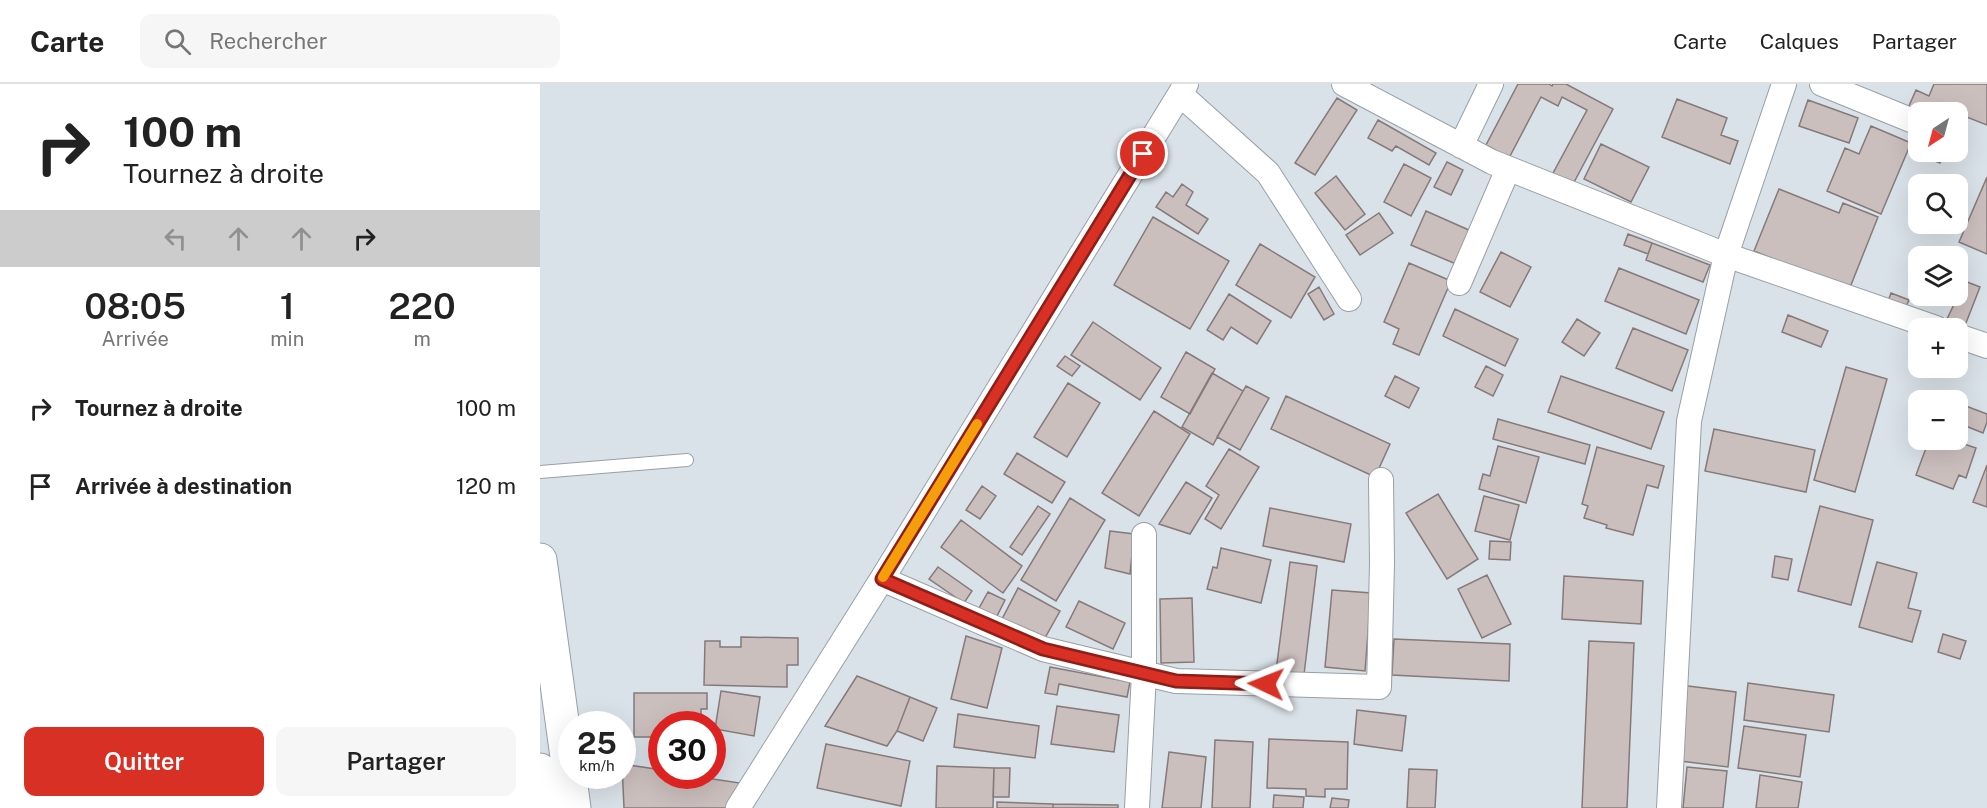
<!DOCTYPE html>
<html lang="fr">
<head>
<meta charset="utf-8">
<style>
  :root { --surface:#fff; --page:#f6f6f6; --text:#222; --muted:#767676; --line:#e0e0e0; --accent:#d93025 }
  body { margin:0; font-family:"Public Sans",sans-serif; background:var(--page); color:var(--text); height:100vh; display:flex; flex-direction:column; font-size:22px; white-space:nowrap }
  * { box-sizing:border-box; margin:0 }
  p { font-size:20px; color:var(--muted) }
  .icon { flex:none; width:33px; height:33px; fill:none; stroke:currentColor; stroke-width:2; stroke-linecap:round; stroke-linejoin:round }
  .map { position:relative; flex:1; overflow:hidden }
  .drawer { display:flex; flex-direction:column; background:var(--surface); width:540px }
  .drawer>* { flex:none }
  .guide { background:#fff; color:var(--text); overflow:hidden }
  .needle { width:39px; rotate:216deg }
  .fabs { position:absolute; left:1368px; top:18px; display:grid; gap:12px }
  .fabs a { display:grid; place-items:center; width:60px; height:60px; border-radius:12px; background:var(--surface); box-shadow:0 6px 24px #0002; font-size:30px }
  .speed { position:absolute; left:18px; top:627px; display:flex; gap:12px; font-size:30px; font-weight:700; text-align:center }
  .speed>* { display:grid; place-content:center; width:78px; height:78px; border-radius:50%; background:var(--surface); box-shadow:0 6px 24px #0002; line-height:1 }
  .speed small { font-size:15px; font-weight:400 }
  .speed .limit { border:9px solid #d22; background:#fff; color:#111 }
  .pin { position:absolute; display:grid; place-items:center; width:51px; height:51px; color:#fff; margin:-26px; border:3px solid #fff; border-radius:50%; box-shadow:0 2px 6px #0007 }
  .me { position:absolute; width:66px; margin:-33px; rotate:272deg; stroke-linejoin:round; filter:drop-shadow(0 0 4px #0008) }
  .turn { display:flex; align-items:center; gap:21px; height:126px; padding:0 24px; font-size:27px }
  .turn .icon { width:78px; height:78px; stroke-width:2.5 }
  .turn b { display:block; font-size:42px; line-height:51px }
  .lanes { display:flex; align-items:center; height:57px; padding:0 24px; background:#0003; justify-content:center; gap:30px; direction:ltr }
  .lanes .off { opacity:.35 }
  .eta { display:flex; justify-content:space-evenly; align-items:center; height:102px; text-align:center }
  .eta b { font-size:36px; font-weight:600; line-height:42px }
  .primary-button { display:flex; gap:12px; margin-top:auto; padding:12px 24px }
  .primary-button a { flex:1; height:69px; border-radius:12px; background:var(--accent); color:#fff; font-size:24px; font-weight:600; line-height:69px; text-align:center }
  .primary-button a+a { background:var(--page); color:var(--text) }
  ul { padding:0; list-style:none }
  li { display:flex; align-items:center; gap:18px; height:78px; padding:0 24px }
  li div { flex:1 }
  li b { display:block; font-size:22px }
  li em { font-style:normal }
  header { display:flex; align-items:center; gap:36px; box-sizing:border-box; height:84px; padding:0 30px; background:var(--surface); border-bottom:2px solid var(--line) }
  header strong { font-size:28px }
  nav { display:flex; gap:33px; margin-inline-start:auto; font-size:21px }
  .search { width:420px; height:54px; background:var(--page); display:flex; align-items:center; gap:15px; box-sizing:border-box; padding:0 21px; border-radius:12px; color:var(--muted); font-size:22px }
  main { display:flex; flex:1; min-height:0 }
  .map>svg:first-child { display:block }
</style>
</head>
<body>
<header>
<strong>Carte</strong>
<div class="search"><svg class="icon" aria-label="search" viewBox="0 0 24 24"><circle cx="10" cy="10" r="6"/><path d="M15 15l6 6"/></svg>Rechercher</div>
<nav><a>Carte</a><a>Calques</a><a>Partager</a></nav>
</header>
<main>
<section class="drawer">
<div class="guide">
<div class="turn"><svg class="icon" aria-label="right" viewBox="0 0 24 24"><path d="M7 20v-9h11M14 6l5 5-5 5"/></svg><div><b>100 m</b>Tournez à droite</div></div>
<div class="lanes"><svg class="icon off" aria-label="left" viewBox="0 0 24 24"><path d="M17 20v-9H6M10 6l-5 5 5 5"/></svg><svg class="icon off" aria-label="ahead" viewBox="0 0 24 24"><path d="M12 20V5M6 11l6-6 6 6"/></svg><svg class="icon off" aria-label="ahead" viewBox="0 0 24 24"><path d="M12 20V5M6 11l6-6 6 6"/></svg><svg class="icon" aria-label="right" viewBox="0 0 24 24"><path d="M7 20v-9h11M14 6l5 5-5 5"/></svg></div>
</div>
<div class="eta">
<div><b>08:05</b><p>Arrivée</p></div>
<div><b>1</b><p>min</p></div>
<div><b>220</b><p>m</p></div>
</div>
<ul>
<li><svg class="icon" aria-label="right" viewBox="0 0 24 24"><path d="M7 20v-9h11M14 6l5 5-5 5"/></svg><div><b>Tournez à droite</b></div><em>100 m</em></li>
<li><svg class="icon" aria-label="arrive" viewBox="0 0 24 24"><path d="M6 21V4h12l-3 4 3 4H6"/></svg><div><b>Arrivée à destination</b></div><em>120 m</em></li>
</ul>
<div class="primary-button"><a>Quitter</a><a>Partager</a></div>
</section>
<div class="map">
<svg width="1447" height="724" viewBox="0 0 1447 724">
  <rect width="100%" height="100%" fill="#dae2e9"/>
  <path fill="#cbbfbe" stroke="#857a79" stroke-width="1.5" d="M978,0H1009L1012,2L1013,0H1026L1073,25L1032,102L1012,91L1047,26L1022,13L1018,22L1001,13L969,74L946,61Z
    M1394,0H1447V41L1391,19L1388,28H1380L1368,24L1376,6L1389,12Z
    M797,14L817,26L775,91L755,79Z
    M1137,15L1187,34L1181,51L1198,57L1190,80L1122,53Z
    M1268,16L1318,34L1309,59L1259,42Z
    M838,36L896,69L889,81L856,62L852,67L828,54Z
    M1331,42L1371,59L1341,130L1287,107L1305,64L1319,70Z
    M1061,60L1109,83L1091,118L1044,95Z
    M1381,68H1404L1400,79L1380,71Z
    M907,78L923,86L911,111L894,103Z
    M864,80L891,94L871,132L844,118Z
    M796,92L825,130L805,146L775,109Z
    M1447,93V170L1419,158Z
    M642,100L653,108L646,121L668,135L658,150L616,123L626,108L633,113Z
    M1239,105L1299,129L1303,119L1338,133L1309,206L1214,167Z
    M886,127L931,147L916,180L871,161Z
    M839,129L853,149L820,171L806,151Z
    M613,133L689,177L650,245L574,201Z
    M1088,150L1112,159L1108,170L1084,161Z
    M1112,159L1170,181L1163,198L1106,176Z
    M720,160L775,193L751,234L696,201Z
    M961,168L991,183L970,223L940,208Z
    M869,179L911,197L879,271L853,260L859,245L844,238Z
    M1079,184L1159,216L1146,250L1065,217Z
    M1422,196L1440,203L1424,244L1406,237L1418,212Z
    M779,203L794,230L784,236L768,210Z
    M1351,209L1369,216L1364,227L1347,220Z
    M689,210L731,237L717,260L691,243L683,256L667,246Z
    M915,225L978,255L965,282L903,252Z
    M1248,231L1288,247L1281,263L1242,248Z
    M1037,235L1060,249L1044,272L1022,258Z
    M553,238L621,284L600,316L531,271Z
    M1093,244L1148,266L1132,307L1076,284Z
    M646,268L675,285L650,330L621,313Z
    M525,272L540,282L532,292L517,282Z
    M1374,278L1378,280V284H1389L1386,293L1370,287Z
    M946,282L963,291L953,312L935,303Z
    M1306,283L1347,295L1315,408L1274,396Z
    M672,289L703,307L673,361L642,343Z
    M855,292L879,304L869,324L845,312Z
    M1021,292L1124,328L1111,365L1008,328Z
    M528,299L560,319L527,373L494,353Z
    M706,302L729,314L700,366L677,353Z
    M746,312L850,360L835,393L731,345Z
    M1418,319L1447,330V338L1443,349L1418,339Z
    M614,327L650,350L599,432L562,409Z
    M958,335L1050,361L1045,380L953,355Z
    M1174,345L1275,366L1266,408L1165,387Z
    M1389,356H1412L1436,364L1426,394L1419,391L1413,405L1376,391Z
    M958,362L999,373L986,419L939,405L943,390L950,392Z
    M1057,363L1124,382L1118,404L1107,401L1093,451L1066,444L1067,441L1044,434L1048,422L1042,420Z
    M689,365L719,383L681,445L665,435L679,411L666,402Z
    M477,369L525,398L512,419L464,390Z
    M1447,381V423L1433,418Z
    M646,398L672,414L650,450L619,440Z
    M442,402L456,412L440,435L426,426Z
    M898,410L938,475L907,495L866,429Z
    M944,412L979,421L970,456L935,447Z
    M530,414L565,436L516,517L481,496Z
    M498,422L510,430L482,471L470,463Z
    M1280,422L1333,436L1311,521L1258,507Z
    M730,424L811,440L804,478L723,462Z
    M421,436L482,482L463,509L401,463Z
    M570,447L594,450L590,490L565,484Z
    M950,457L971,458L970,476L949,475Z
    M681,464L731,476L721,519L667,505L673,483L677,484Z
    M1235,472L1252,475L1248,496L1232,493Z
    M750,478L777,482L763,599L735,595Z
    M1337,478L1377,489L1368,524L1381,527L1372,558L1319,543Z
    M398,483L432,507L424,519L389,495Z
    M947,491L971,540L942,554L918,505Z
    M1024,492L1103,497L1101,540L1022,535Z
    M478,504L520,527L501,561L460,539Z
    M792,506L831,509L825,587L785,583Z
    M448,508L465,516L456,534L438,526Z
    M652,514L654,578L621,579L620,515Z
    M539,517L585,539L573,565L526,543Z
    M1403,550L1426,557L1420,575L1398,568Z
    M426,552L462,564L447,624L411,615Z
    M201,553L258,554V581H247V603L164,601L165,557H180V563H201Z
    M854,555L970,560L969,597L852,591Z
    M1049,557L1094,559L1087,724H1042Z
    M510,583L590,598L587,613L519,600L517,611L505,609Z
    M317,592L370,613L357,647L347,662L285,642Z
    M1208,599L1294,611L1289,648L1204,636Z
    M1140,601L1196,608L1188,683L1132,676Z
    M181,607L220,613L214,652L175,645Z
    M94,609H167V625H161V640H122V653H94Z
    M370,613L397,624L383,657L357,647Z
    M517,622L579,631L574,668L511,660Z
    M817,626L866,632L862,667L814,660Z
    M418,630L499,642L495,674L414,663Z
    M1204,642L1266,651L1260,693L1198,684Z
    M729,655L808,658L807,705H785V713L766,712V705L727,704Z
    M675,656L713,658L710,724H672Z
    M286,660L370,677L361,722L277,704Z
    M629,668L666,673L661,724H622Z
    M82,680L122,686V692H153L200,699L186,724H84Z
    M397,682L454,684L453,724H396Z
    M1147,683L1187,687L1183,724H1143Z
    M454,684H470L469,713H453Z
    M869,685L897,686L895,724H867Z
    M1220,691L1262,698L1258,724H1216Z
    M734,711L764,713L763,724H733Z
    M792,714L809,716L808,724H790Z
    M457,718L513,720V724H457Z
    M513,720L578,721V724H513Z"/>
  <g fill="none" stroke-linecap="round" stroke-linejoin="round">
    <g stroke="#989fa6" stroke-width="14">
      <path id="lane" d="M0,388L147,376"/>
    </g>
    <g stroke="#989fa6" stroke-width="26">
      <path id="street" d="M804,0L952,78L1186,171L1396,244
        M1282,0L1378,39
        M640,10L728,89L809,215
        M921,62L951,0
        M919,199L968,85
        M1418,252L1447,262
        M342,495L503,565L636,597L839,603L842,479L841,396
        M198,724L342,495L646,0
        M597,724L604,590V451
        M1129,724L1149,337L1186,171L1244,0"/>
    </g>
    <g stroke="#989fa6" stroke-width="35">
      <path id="highway" d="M0,476L34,724
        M0,686L5,724"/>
    </g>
    <use href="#lane" stroke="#fff" stroke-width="12"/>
    <use href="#street" stroke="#fff" stroke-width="24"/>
    <use href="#highway" stroke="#fff" stroke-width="33"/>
  </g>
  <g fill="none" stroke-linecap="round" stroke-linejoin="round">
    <g stroke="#8d1f18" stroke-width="15">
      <path id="route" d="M603,70L342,495L503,565L636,597L726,600"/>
    </g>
    <use href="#route" stroke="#d93025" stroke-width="10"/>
    <path stroke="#f59e0b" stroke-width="10" d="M343,493L437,340"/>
  </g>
</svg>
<div class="fabs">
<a><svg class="needle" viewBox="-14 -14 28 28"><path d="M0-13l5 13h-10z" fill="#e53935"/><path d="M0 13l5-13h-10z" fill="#767676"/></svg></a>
<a><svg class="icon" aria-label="search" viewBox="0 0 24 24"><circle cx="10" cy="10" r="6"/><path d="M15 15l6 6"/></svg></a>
<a><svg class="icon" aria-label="layers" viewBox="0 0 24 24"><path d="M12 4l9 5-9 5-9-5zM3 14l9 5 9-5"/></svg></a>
<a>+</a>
<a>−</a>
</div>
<div class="speed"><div>25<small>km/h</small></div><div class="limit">30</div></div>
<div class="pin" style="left:603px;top:70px;background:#d93025"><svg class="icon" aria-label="arrive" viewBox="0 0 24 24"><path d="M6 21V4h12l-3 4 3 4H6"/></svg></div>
<svg class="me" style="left:726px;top:600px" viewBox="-20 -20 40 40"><path d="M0-17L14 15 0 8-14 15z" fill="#d93025" stroke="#fff" stroke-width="4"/></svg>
</div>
</main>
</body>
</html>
